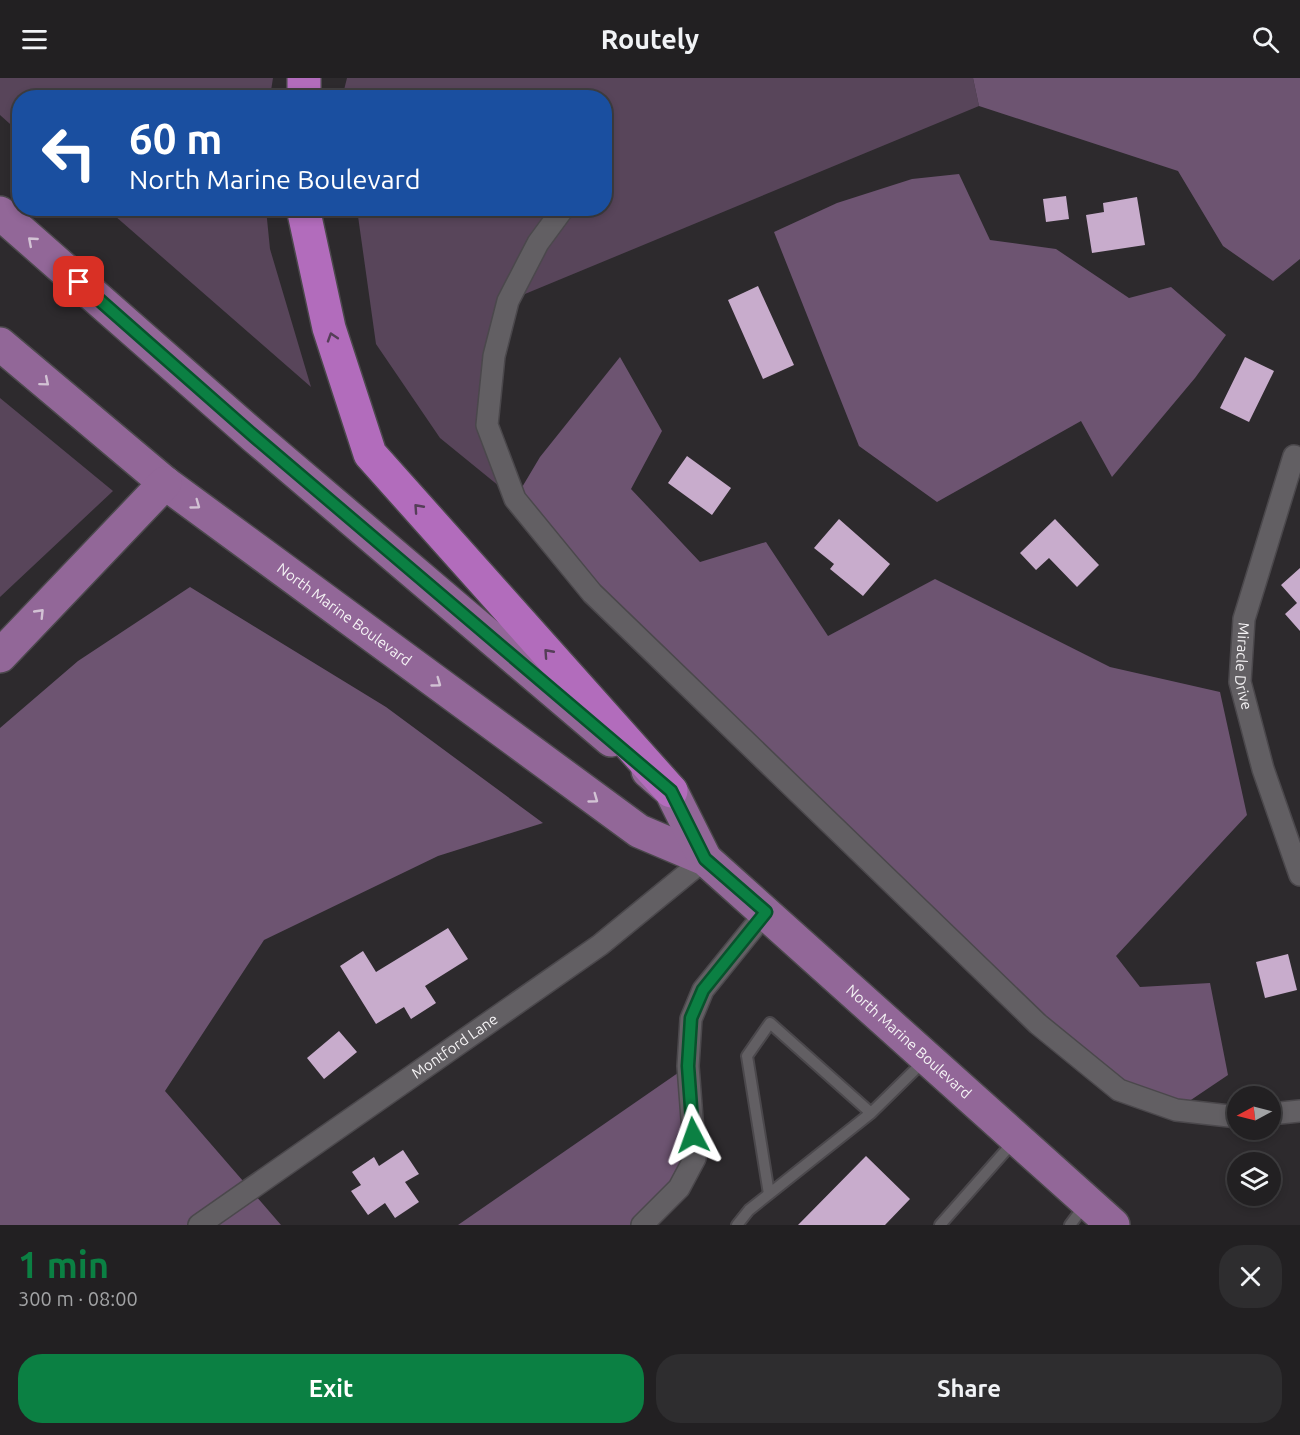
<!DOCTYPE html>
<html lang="en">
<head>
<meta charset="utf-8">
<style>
  :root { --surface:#222022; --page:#2e2d2f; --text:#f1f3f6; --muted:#a2a3a5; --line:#3f3e40; --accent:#0b8043 }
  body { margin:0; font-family:Ubuntu,sans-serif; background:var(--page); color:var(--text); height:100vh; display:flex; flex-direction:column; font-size:22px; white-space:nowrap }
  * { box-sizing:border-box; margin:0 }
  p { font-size:20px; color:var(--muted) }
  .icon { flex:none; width:33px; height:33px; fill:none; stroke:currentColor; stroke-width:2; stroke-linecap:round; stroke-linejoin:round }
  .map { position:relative; height:1147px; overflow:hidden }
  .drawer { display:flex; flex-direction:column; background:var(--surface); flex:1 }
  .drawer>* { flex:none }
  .banner { position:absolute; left:12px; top:12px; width:600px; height:126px; border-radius:24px; box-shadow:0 3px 9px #0003,0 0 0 2px var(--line); background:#1a4fa0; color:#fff; overflow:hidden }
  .needle { width:39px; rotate:263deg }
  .controls { position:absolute; left:1227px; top:1008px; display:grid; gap:12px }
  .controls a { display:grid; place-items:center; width:54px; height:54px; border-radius:50%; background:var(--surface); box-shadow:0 3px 9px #0003,0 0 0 2px var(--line); font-size:30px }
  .pin { position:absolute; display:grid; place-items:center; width:51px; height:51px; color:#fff; margin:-26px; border-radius:12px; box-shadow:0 3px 9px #0006 }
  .me { position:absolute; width:66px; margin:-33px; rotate:356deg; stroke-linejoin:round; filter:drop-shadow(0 0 4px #0008) }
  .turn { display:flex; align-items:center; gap:21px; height:126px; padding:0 18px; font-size:27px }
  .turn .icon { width:78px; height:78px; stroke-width:2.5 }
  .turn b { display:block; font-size:42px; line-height:51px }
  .round { display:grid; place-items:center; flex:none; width:63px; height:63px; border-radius:24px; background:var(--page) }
  .head { display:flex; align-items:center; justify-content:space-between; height:102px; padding:0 18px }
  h1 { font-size:36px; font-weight:700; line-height:45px; color:var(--accent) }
  .button { display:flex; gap:12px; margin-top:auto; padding:12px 18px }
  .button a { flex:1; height:69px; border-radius:24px; background:var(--accent); color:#fff; font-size:24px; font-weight:700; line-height:69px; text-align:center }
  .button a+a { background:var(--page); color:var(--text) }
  header { display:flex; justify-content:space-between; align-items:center; height:78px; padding:0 18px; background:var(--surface); font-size:27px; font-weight:700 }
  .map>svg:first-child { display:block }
</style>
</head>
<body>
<header><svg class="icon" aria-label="menu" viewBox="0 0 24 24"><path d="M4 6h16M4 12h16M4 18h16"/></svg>Routely<svg class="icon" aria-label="search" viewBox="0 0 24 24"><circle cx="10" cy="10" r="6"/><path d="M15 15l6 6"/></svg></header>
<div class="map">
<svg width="1300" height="1147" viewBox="0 0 1300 1147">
  <rect width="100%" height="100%" fill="#2d2a2d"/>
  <path fill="#58455a" d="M0,0H273L270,19L20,20L19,54L0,37Z
    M347,0H973L979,28L508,223L488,347L515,421L440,360L376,266L357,131L604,130V20H342Z
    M107,131H266L270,171L311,309Z
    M0,320L113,413L0,519Z"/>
  <path fill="#6d5471" d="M973,0H1300V181L1273,203L1223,168L1178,93L979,28Z
    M959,96L990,162L1056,171L1129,220L1171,209L1226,257L1195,300L1112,399L1081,343L937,424L859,368L774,154L837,125L912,101Z
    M620,279L662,353L631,411L700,484L766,464L828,558L935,501L1110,589L1220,614L1247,737L1116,878L1140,909L1210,905L1228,997L1176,1032L1119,1012L592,515L515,421L540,379Z
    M190,509L386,629L543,745L438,778L264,862L165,1013L281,1147H0V650L78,583Z
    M688,988L695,1080L642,1147H458Z"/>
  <path fill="#c8accc" d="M1066,118L1069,141L1046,144L1043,121Z
    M1137,119L1145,167L1092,175L1086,137L1104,134L1103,125Z
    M758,208L794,287L763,301L728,222Z
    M1245,279L1274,293L1249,344L1220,330Z
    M687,378L731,410L712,437L668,405Z
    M839,441L890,486L863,518L830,491L834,486L814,470Z
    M1055,441L1099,487L1077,509L1049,480L1036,492L1020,475Z
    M1300,490V553L1285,536L1297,525L1281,507Z
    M448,850L468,881L425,908L436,925L411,941L404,929L376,946L340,888L363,873L376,894Z
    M1288,876L1297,912L1265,920L1256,884Z
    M339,953L357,974L324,1001L307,980Z
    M403,1072L419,1096L405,1104L419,1124L395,1140L385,1125L368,1137L351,1113L361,1107L352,1094L374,1079L379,1088Z
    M866,1078L910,1121L885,1147H798Z"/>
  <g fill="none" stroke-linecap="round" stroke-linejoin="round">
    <g stroke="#4b484c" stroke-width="14">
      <path id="lane" d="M769,1116L747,978L770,945L871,1035
        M737,1147L749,1132L871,1035L925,982
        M940,1147L1015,1062
        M1070,1147L1085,1127"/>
    </g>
    <g stroke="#4b484c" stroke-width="24">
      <g id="street">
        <path d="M563,131L538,165L508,223L494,278L487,347L515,421L592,515L1038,946L1119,1012L1176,1032L1238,1039"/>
        <path id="s1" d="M1294,378L1244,541L1240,604L1263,691L1300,797"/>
        <path d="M1270,1036L1300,1033"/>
        <path id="s2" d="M199,1147L600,867L705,781"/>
        <path d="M642,1147L679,1110L695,1080L688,988L691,941L703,912L766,834"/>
      </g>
    </g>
    <g stroke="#4b484c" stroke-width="36">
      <g id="primary">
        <path d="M0,135L255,359L611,662"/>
        <path id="s3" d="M0,266L165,405L639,753L705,781L1113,1147"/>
        <path d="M0,578L165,405"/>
        <path d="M648,693L671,713L705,781"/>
      </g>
    </g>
    <g stroke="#4b484c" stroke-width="36">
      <path id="highway" d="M304,20V0
        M303,130L329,250L370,376L671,713"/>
    </g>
    <use href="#lane" stroke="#625f63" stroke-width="10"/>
    <use href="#street" stroke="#625f63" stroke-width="21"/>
    <use href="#primary" stroke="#926798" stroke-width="33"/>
    <use href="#highway" stroke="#b26cbc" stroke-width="33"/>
  </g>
  <defs><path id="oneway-chevron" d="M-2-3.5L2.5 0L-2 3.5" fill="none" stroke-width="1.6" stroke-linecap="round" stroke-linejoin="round" transform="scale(1.5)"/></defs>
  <g stroke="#d2c2d4">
    <use href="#oneway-chevron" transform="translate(32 163) rotate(-139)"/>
    <use href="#oneway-chevron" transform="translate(45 304) rotate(40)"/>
    <use href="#oneway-chevron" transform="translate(196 427) rotate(36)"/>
    <use href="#oneway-chevron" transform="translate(40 535) rotate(-46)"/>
    <use href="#oneway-chevron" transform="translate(437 605) rotate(36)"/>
    <use href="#oneway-chevron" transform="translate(594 721) rotate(36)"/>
  </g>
  <g stroke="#553e58">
    <use href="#oneway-chevron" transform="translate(332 259) rotate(-108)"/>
    <use href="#oneway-chevron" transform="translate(418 430) rotate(-132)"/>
    <use href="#oneway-chevron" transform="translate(548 575) rotate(-132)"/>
  </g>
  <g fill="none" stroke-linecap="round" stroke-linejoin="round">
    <g stroke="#07532c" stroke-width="15">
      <path id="route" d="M79,204L255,359L671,713L705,781L766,834L703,912L691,940L688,988L693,1057"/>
    </g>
    <use href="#route" stroke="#0b8043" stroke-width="10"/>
  </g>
  <g text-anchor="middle" stroke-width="6" stroke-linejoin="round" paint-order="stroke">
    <g font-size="15" fill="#f5f3f5" stroke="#2d2a2d">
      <text dy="5" stroke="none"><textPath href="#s3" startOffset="438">North Marine Boulevard</textPath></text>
      <text dy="5" stroke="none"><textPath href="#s1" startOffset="218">Miracle Drive</textPath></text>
      <text dy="5" stroke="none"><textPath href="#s3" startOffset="1149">North Marine Boulevard</textPath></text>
      <text dy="5" stroke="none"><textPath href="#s2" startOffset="312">Montford Lane</textPath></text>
    </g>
  </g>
</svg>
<div class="controls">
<a><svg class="needle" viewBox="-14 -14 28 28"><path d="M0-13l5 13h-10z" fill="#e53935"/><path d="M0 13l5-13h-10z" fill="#a2a3a5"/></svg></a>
<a><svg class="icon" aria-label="layers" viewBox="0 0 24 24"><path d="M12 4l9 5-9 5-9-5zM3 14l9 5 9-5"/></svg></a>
</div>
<div class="pin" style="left:79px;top:204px;background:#d93025"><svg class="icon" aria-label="arrive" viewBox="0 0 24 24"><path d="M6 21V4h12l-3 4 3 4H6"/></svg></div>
<svg class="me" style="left:693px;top:1057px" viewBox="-20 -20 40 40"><path d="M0-17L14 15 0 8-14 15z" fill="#0b8043" stroke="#fff" stroke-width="4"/></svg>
<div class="banner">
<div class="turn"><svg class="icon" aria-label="left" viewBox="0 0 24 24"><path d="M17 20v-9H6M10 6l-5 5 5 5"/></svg><div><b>60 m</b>North Marine Boulevard</div></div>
</div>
</div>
<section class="drawer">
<div class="head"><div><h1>1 min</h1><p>300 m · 08:00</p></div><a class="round"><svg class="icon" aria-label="close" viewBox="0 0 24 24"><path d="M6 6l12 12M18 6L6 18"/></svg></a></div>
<div class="button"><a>Exit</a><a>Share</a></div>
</section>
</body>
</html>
